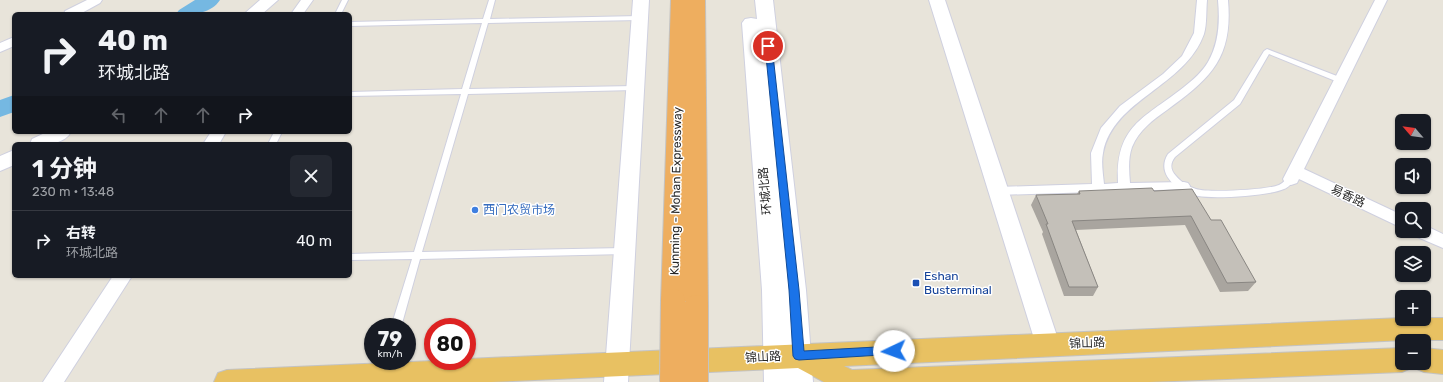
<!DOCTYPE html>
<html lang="zh">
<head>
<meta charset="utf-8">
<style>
  :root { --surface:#171b24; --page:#242831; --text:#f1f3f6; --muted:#9ea1a6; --line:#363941 }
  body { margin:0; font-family:Rubik,"Noto Sans SC",sans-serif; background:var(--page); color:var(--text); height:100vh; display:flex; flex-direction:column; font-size:15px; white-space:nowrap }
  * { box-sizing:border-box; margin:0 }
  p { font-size:13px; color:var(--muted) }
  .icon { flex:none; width:22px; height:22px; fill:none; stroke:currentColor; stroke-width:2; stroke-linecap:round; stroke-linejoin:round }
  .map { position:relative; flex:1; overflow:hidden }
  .sheet { position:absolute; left:12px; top:142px; width:340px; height:136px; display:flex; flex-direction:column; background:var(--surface); border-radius:6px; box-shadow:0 1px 3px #0004 }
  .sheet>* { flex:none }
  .banner { position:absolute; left:12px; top:12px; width:340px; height:122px; border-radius:6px; box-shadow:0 1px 3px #0004; background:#171b24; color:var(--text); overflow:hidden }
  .needle { width:26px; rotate:298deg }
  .controls { position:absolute; left:1395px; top:114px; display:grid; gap:8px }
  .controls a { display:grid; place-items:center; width:36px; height:36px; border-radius:6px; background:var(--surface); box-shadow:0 1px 3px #0004; font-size:20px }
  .speed { position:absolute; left:364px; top:318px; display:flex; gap:8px; font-size:20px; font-weight:700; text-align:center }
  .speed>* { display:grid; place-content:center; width:52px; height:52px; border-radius:50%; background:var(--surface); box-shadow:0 1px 3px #0004; line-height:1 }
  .speed small { font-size:10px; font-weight:400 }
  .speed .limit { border:6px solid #d22; background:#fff; color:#111 }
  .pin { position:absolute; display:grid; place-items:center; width:34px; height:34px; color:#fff; margin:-17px; border:2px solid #fff; border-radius:50%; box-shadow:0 1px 4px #0007 }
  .me { position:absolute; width:44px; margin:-22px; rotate:267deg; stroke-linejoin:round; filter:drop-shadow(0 0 3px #0008) }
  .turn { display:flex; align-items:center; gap:14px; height:84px; padding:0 20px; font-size:18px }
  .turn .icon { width:52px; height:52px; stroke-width:2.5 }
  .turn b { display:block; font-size:28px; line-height:34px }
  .lanes { display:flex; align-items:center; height:38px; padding:0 20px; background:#0003; justify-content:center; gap:20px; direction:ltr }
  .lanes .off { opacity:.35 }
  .round { display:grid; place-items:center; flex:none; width:42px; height:42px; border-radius:6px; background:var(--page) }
  .headline { display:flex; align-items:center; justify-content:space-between; height:68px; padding:0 20px }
  h1 { font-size:24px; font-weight:700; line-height:30px }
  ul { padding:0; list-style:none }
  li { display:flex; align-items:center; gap:12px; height:60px; padding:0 20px; border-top:1px solid var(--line) }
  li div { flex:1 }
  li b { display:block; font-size:15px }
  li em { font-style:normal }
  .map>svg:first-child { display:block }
</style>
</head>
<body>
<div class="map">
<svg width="1443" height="382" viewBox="0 0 1443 382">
  <rect width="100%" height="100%" fill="#e8e4da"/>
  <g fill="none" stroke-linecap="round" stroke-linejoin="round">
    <path fill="#75b8e2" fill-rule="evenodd" d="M195,0H220C210,15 192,14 176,14L179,10Z
      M14,95V112L0,117V100Z"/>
    <g stroke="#cfd0df" stroke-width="2">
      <path id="service" d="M342,0H348L341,14H335Z
        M489,0H495L490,19L640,16L643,18L640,20L488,23L469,89L635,86L639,88L635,90L468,94L422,252L624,248L627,249L628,251L627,253L624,254L420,259L401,327H391L412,259L350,260V254L414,252L461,94L350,96V92L462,89L482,23L350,26V22L483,19Z
        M1267,49L1342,78L1343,80L1342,82H1338L1269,54L1240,104L1175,157C1170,163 1170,170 1176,176C1181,182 1189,187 1196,189C1208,193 1267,190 1279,185C1284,183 1286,178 1291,176L1295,179C1292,183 1288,188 1284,189C1268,196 1215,199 1198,196C1179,192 1155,175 1168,154L1234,100L1264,51Z
        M274,132H282L276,144H268Z"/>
    </g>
    <g stroke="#cfd0df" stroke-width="2">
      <path id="pedestrian" d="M1197,0H1207C1206,10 1207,24 1204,34C1185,87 1113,99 1103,153C1101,162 1103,174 1104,184L1118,183C1115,125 1145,118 1184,87C1193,80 1202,72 1208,62C1219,43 1220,22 1218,0H1228C1233,58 1211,78 1167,110C1153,120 1139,130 1132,147C1128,158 1129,171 1130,183L1184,182L1188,183L1190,186L1188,189L998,195L994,194L992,191L994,188L998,187L1092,184L1091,153L1101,128L1120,106L1163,74L1182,56L1194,33Z"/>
    </g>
    <g stroke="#cfd0df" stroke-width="2">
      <path id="minor" d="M87,0H102L100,3L80,14H64L65,11Z
        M301,0H313L303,14H291Z
        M1375,0H1387L1304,169L1402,215V228L1299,179L1297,183L1291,185L1285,183L1283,179Z
        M14,37V46L0,52V43Z
        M211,132H226L219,144H203Z
        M1424,225L1443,234V248L1415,236L1413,231H1424Z
        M113,276H132L64,382H43Z"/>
    </g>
    <g stroke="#cfd0df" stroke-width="2">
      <path id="tertiary" d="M260,0H278L262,14H244Z
        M633,0H649L628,382H604Z
        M929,0H945L1060,345L1056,352L1048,355L1040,352L1036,345Z
        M47,132H71C63,146 44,144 30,144L32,139Z
        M14,150V165L0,171V156Z"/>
    </g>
    <g stroke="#cfd0df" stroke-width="2">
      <path id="secondary" d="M755,0H773L806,290L813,382H764L762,290L742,23L745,19L751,18L757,19Z"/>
    </g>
    <g stroke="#c3c3c3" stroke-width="2">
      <path id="trunk" d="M1402,318H1443V340H1406L844,366L852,370L1402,348V363H1424V348L1443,350V374L1424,372L1415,368L1413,365L1411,368L1402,372L1149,382H824L798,368L491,382H214L218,373L227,370L433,361H467V359Z"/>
    </g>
    <g stroke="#c3c3c3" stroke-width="2">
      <path id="motorway" d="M671,0H705L708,307L705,314L696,317L687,314L684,305L682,308L673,311L664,308L661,301Z"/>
    </g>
    <use href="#service" fill="#fff" fill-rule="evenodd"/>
    <use href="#pedestrian" fill="#fff" fill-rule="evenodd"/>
    <use href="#minor" fill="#fff" fill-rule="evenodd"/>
    <use href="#tertiary" fill="#fff" fill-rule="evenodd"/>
    <use href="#secondary" fill="#fff" fill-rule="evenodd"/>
    <use href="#trunk" fill="#e8c162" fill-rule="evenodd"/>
    <use href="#motorway" fill="#eeae5f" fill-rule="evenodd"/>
    <g stroke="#c3c3c3" stroke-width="26" stroke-linecap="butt">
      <path id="motorway-bridge" d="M696,307V382
        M672,382L673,301"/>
    </g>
    <use href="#motorway-bridge" stroke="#eeae5f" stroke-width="24"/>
  </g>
  <path fill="#a9a59f" d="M1079,191H1154L1211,220L1256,282L1248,291L1220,292L1185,225L1076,230L1098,287L1093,296H1064L1042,234L1043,232L1031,205L1036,195L1077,194Z"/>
  <path fill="#c4c0b9" stroke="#898682" d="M1152,188L1154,191L1192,189L1211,220H1221L1256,282L1227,283L1191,216L1072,221L1098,287H1069L1046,224H1048L1036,195L1080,194L1079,191Z"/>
  <path fill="#1a73e8" stroke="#114b97" d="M768,43L772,46L799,290L804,351L894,346L898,348L900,351L898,354L799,360L795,359L793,356L789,290L765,46Z"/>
  <circle fill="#3f7fe0" stroke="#fff" stroke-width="1.5" cx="475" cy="210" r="4"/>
  <rect fill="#1a4fb4" stroke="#fff" stroke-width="1.5" x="912" y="279" width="8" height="8" rx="2"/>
  <g text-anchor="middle" stroke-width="3" stroke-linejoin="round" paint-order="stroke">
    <g font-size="12" fill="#272727" stroke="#fff">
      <text transform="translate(676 191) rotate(-89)" y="4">Kunming - Mohan Expressway</text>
      <text transform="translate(765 191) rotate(-95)" y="4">环城北路</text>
      <text transform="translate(1348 196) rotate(25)" y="4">易香路</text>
      <text transform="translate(1087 343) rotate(-2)" y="4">锦山路</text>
      <text transform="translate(763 357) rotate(-3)" y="4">锦山路</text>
    </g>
    <g font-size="12" fill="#366cbe" stroke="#fff" text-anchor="start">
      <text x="483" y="214">西门农贸市场</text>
    </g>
    <g font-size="12" fill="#164399" stroke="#fff" text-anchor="start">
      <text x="924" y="280">Eshan<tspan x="924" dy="14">Busterminal</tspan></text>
    </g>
  </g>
</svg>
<div class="controls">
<a><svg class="needle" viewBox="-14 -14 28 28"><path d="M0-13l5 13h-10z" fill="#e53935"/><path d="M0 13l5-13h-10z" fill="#9ea1a6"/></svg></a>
<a><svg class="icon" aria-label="sound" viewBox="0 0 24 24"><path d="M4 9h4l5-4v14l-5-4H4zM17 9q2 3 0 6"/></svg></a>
<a><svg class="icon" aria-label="search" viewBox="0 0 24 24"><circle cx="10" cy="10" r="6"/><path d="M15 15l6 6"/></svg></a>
<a><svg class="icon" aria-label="layers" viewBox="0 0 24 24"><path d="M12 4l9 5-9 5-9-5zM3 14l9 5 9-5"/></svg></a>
<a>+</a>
<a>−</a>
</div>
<div class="speed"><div>79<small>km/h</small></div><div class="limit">80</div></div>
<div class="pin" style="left:768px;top:46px;background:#d93025"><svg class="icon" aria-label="arrive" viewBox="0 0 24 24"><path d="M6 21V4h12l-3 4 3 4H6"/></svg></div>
<svg class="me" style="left:894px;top:351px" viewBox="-20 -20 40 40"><circle r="19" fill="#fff"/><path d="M0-13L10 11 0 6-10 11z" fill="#1a73e8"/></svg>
<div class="banner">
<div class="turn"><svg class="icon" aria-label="right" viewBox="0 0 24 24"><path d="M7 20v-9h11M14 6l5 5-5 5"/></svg><div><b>40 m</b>环城北路</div></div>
<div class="lanes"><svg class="icon off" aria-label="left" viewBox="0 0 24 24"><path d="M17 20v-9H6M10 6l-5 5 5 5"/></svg><svg class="icon off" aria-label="ahead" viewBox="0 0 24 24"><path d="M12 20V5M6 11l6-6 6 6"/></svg><svg class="icon off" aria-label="ahead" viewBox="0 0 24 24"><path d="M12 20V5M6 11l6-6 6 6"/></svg><svg class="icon" aria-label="right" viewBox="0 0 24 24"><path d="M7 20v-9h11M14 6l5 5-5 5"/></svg></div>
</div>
<section class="sheet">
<div class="headline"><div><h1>1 分钟</h1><p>230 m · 13:48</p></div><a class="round"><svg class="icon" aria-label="close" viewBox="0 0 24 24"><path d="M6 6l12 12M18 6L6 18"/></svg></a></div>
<ul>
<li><svg class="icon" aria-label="right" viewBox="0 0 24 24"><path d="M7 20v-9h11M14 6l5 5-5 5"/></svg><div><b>右转</b><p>环城北路</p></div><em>40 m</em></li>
</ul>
</section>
</div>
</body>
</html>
